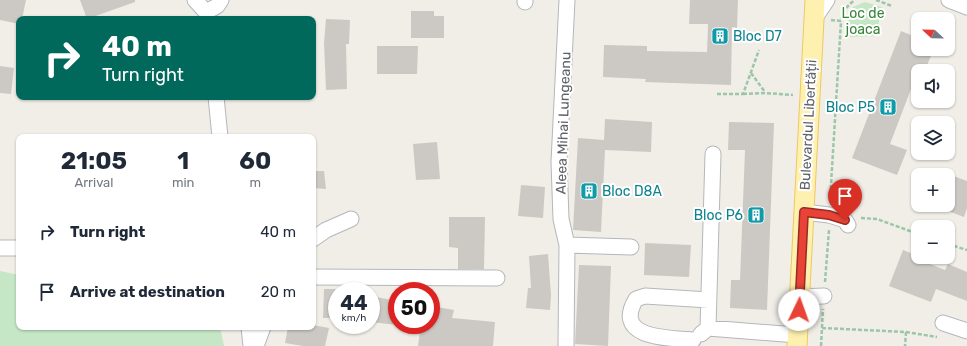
<!DOCTYPE html>
<html lang="en">
<head>
<meta charset="utf-8">
<style>
  :root { --surface:#fff; --page:#f6f6f7; --text:#1f2937; --muted:#747a83 }
  body { margin:0; font-family:Rubik,sans-serif; background:var(--page); color:var(--text); height:100vh; display:flex; flex-direction:column; font-size:15px; white-space:nowrap }
  * { box-sizing:border-box; margin:0 }
  p { font-size:13px; color:var(--muted) }
  .icon { flex:none; width:22px; height:22px; fill:none; stroke:currentColor; stroke-width:2; stroke-linecap:round; stroke-linejoin:round }
  .map { position:relative; flex:1; overflow:hidden }
  .sheet { position:absolute; left:16px; top:134px; width:300px; height:196px; display:flex; flex-direction:column; background:var(--surface); border-radius:8px; box-shadow:0 1px 3px #0004 }
  .sheet>* { flex:none }
  .guide { position:absolute; left:16px; top:16px; width:300px; height:84px; border-radius:8px; box-shadow:0 1px 3px #0004; background:#00695c; color:#fff; overflow:hidden }
  .needle { width:26px; rotate:292deg }
  .buttons { position:absolute; left:911px; top:12px; display:grid; gap:8px }
  .buttons a { display:grid; place-items:center; width:44px; height:44px; border-radius:8px; background:var(--surface); box-shadow:0 1px 3px #0004; font-size:20px }
  .speed { position:absolute; left:328px; top:282px; display:flex; gap:8px; font-size:20px; font-weight:700; text-align:center }
  .speed>* { display:grid; place-content:center; width:52px; height:52px; border-radius:50%; background:var(--surface); box-shadow:0 1px 3px #0004; line-height:1 }
  .speed small { font-size:10px; font-weight:400 }
  .speed .limit { border:6px solid #d22; background:#fff; color:#111 }
  .pin { position:absolute; display:grid; place-items:center; width:34px; height:34px; color:#fff; margin:-41px -17px; border-radius:50% 50% 50% 0; rotate:-45deg; box-shadow:0 0 4px #0007 }
  .pin .icon { rotate:45deg }
  .me { position:absolute; width:44px; margin:-22px; rotate:3deg; stroke-linejoin:round; filter:drop-shadow(0 0 3px #0008) }
  .turn { display:flex; align-items:center; gap:14px; height:84px; padding:0 20px; font-size:18px }
  .turn .icon { width:52px; height:52px; stroke-width:2.5 }
  .turn b { display:block; font-size:28px; line-height:34px }
  .eta { display:flex; justify-content:space-evenly; align-items:center; height:68px; text-align:center }
  .eta b { font-size:24px; font-weight:700; line-height:28px }
  ul { padding:0; list-style:none }
  li { display:flex; align-items:center; gap:12px; height:60px; padding:0 20px }
  li div { flex:1 }
  li b { display:block; font-size:15px }
  li em { font-style:normal }
  .map>svg:first-child { display:block }
</style>
</head>
<body>
<div class="map">
<svg width="967" height="346" viewBox="0 0 967 346">
  <rect width="100%" height="100%" fill="#f0eee7"/>
  <path fill="#c5e7c5" d="M865,2L882,7L876,36L848,37V19L853,7Z
    M0,271L19,275V327H220L224,346H0Z"/>
  <path fill="#ccc9c4" d="M0,0H26L22,19H19V24L0,20Z
    M80,0H135V2L87,19Z
    M690,0H738L737,28L732,27L731,85L645,82L646,79L603,77L604,45L647,46V51L707,52L708,24H689Z
    M411,11H434V16H444V38H411Z
    M326,19L350,20L349,44H346L347,89L326,90L324,43Z
    M901,31L918,38V49H934L925,70L919,68L890,144L907,150L897,175L852,158Z
    M377,46H418L417,74H377Z
    M0,66L14,68L11,94L0,93Z
    M605,119L652,122L651,152L605,150L601,232L573,230L578,138L604,140Z
    M729,122L774,123L767,310L730,308L731,280H740L745,150H728Z
    M437,142L440,179L416,180L413,144Z
    M313,171H324L326,189L313,188Z
    M948,174L967,181V208L964,217L948,211Z
    M521,185L545,187L543,218L518,216Z
    M449,217H485L484,269H458V248L449,247Z
    M645,243L691,245L689,277L644,275Z
    M903,250L918,256L917,259L945,270L948,264L967,272V301L936,289L931,302L889,286Z
    M548,254L551,295L550,310L526,308L528,288H531L529,256Z
    M579,265L611,266L608,346L575,344Z
    M324,289H337V318H323Z
    M371,296L397,301V325L371,322Z
    M431,306L454,310L452,318L495,322L493,346H418L421,325H431Z
    M313,325L329,328L325,346H303L285,343L288,327H313Z"/>
  <g fill="none" stroke-linecap="round" stroke-linejoin="round">
    <g stroke="#b4b7bb" stroke-width="17">
      <path id="minor" d="M195,0L206,12
        M949,0L967,7
        M525,2V0
        M206,12L217,6L221,0
        M814,19L827,0
        M216,97L220,137
        M804,212L829,215L845,220L848,225
        M313,239L326,230L351,219
        M567,245L631,247
        M0,248H19
        M313,277L497,278
        M799,297L824,296
        M943,323L967,331
        M249,327L251,346
        M708,328L713,154
        M701,334L708,328L797,335
        M693,340C669,338 612,339 636,299L645,296L709,300
        M256,346L263,327
        M566,346L567,245L561,219L559,162L567,0"/>
    </g>
    <g stroke="#f0c760" stroke-width="21">
      <path id="major" d="M797,346L815,0"/>
    </g>
    <path stroke="#9cc6a8" stroke-width="2.5" stroke-dasharray="4 2" stroke-linecap="butt" d="M876,0L892,6
      M831,20L841,21C844,11 846,6 855,0
      M751,73L765,92
      M717,94H743L759,50
      M743,94L765,93L793,95
      M830,201L841,21
      M861,218L877,219L918,234
      M948,244L967,250
      M825,282L829,230
      M822,328L906,332L905,346
      M906,332L937,337
      M821,346L823,309"/>
    <use href="#minor" stroke="#fff" stroke-width="15"/>
    <use href="#major" stroke="#fef1af" stroke-width="19"/>
  </g>
  <g fill="none" stroke-linecap="round" stroke-linejoin="round">
    <g stroke="#972c23" stroke-width="10">
      <path id="route" d="M799,310L804,212L829,215L845,220"/>
    </g>
    <use href="#route" stroke="#e84336" stroke-width="7"/>
  </g>
  <defs>
    <g id="building-square" transform="scale(0.9)"><rect x="-9" y="-9" width="18" height="18" rx="4" fill="#0f9aa8" stroke="#fff"/><path d="M-4-6H4V6H1V3H-1V6H-4ZM-2.5-4.3h1.7v1.8h-1.7ZM.8-4.3h1.7v1.8H.8ZM-2.5-1h1.7V.8h-1.7ZM.8-1h1.7V.8H.8Z" fill="#fff"/></g>
  </defs>
  <g fill-rule="evenodd">
    <use href="#building-square" x="720" y="36"/>
    <use href="#building-square" x="888" y="107"/>
    <use href="#building-square" x="589" y="191"/>
    <use href="#building-square" x="756" y="215"/>
  </g>
  <g text-anchor="middle" stroke-width="4" stroke-linejoin="round" paint-order="stroke">
    <g font-size="14" fill="#37863a" stroke="#fff">
      <text x="863" y="18">Loc de<tspan x="863" dy="16">joaca</tspan></text>
    </g>
    <g font-size="14" fill="#0d838f" stroke="#fff" text-anchor="start">
      <text x="733" y="41">Bloc D7</text>
      <text x="875" y="112" text-anchor="end">Bloc P5</text>
      <text x="602" y="196">Bloc D8A</text>
      <text x="743" y="220" text-anchor="end">Bloc P6</text>
    </g>
    <g font-size="14" fill="#5f6267" stroke="#fff">
      <text transform="translate(563 123) rotate(-88)" y="5">Aleea Mihai Lungeanu</text>
      <text transform="translate(808 125) rotate(-87)" y="5">Bulevardul Libertății</text>
    </g>
  </g>
</svg>
<div class="buttons">
<a><svg class="needle" viewBox="-14 -14 28 28"><path d="M0-13l5 13h-10z" fill="#e53935"/><path d="M0 13l5-13h-10z" fill="#747a83"/></svg></a>
<a><svg class="icon" aria-label="sound" viewBox="0 0 24 24"><path d="M4 9h4l5-4v14l-5-4H4zM17 9q2 3 0 6"/></svg></a>
<a><svg class="icon" aria-label="layers" viewBox="0 0 24 24"><path d="M12 4l9 5-9 5-9-5zM3 14l9 5 9-5"/></svg></a>
<a>+</a>
<a>−</a>
</div>
<div class="speed"><div>44<small>km/h</small></div><div class="limit">50</div></div>
<div class="pin" style="left:845px;top:220px;background:#d93025"><svg class="icon" aria-label="arrive" viewBox="0 0 24 24"><path d="M6 21V4h12l-3 4 3 4H6"/></svg></div>
<svg class="me" style="left:799px;top:310px" viewBox="-20 -20 40 40"><circle r="19" fill="#fff"/><path d="M0-13L10 11 0 6-10 11z" fill="#e84336"/></svg>
<div class="guide">
<div class="turn"><svg class="icon" aria-label="right" viewBox="0 0 24 24"><path d="M7 20v-9h11M14 6l5 5-5 5"/></svg><div><b>40 m</b>Turn right</div></div>
</div>
<section class="sheet">
<div class="eta">
<div><b>21:05</b><p>Arrival</p></div>
<div><b>1</b><p>min</p></div>
<div><b>60</b><p>m</p></div>
</div>
<ul>
<li><svg class="icon" aria-label="right" viewBox="0 0 24 24"><path d="M7 20v-9h11M14 6l5 5-5 5"/></svg><div><b>Turn right</b></div><em>40 m</em></li>
<li><svg class="icon" aria-label="arrive" viewBox="0 0 24 24"><path d="M6 21V4h12l-3 4 3 4H6"/></svg><div><b>Arrive at destination</b></div><em>20 m</em></li>
</ul>
</section>
</div>
</body>
</html>
